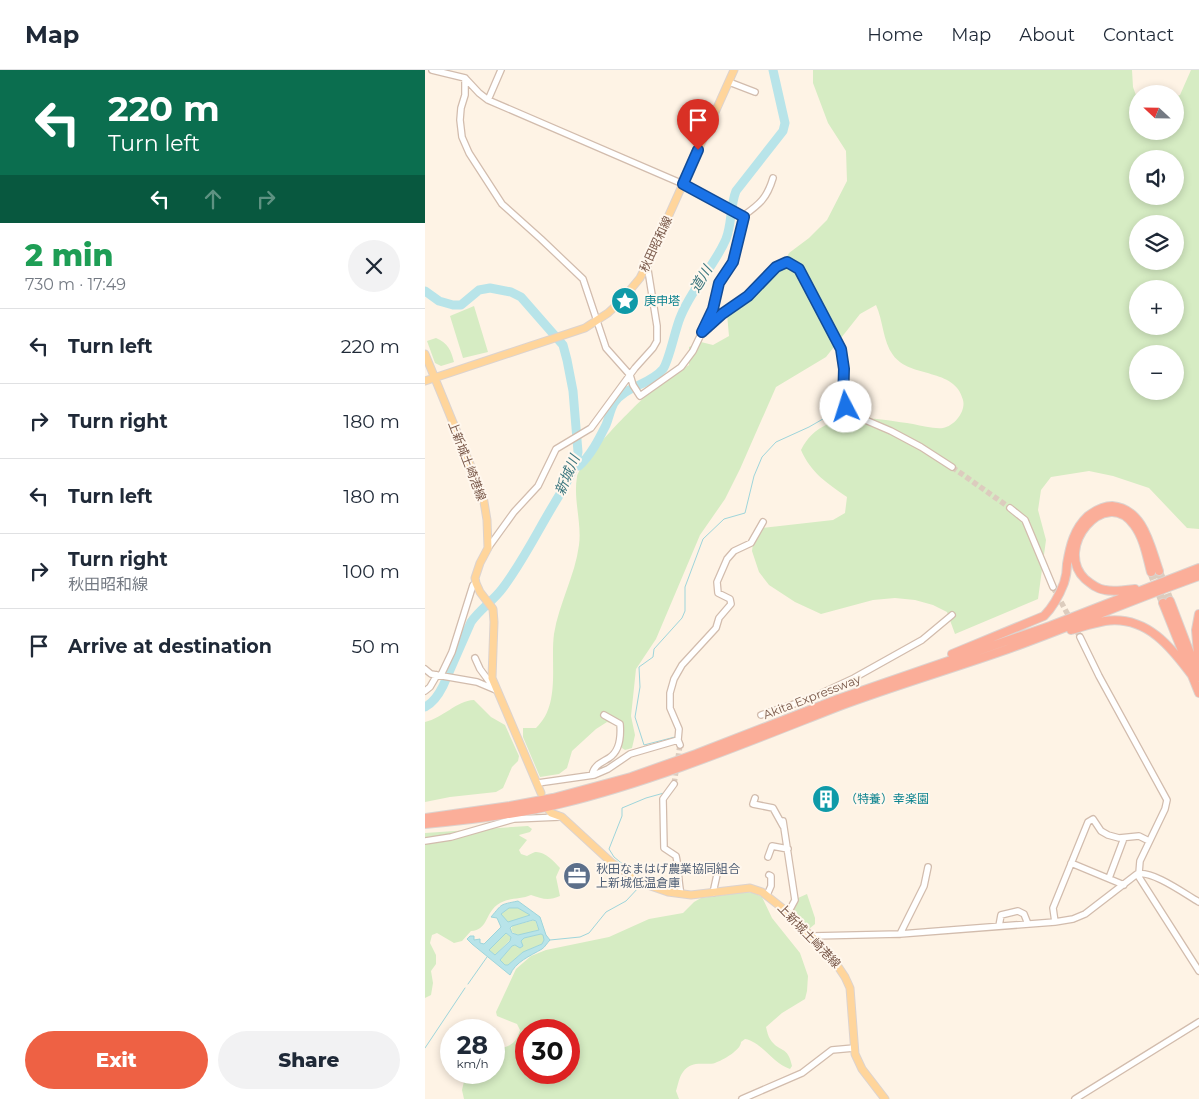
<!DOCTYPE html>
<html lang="en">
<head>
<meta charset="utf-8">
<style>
  :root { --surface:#fff; --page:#f2f2f3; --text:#1f2937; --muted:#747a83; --line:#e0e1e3; --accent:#ee6144 }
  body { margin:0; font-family:Montserrat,"Noto Sans JP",sans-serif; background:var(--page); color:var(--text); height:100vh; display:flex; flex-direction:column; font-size:19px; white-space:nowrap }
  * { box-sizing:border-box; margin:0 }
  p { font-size:16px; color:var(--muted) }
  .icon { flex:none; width:28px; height:28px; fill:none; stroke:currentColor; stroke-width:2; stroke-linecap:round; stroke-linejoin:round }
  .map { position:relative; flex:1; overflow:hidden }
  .panel { display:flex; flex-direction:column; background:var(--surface); width:425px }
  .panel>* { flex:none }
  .hud { background:#0b6e4f; color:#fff; overflow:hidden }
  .needle { width:32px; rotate:292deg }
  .buttons { position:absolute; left:704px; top:15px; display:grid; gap:10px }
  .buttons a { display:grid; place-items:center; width:55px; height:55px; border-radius:50%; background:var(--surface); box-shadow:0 2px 8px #0003; font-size:25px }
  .speed { position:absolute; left:15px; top:949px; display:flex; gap:10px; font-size:25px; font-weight:700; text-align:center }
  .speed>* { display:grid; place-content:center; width:65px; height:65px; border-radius:50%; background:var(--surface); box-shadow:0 2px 8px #0003; line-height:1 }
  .speed small { font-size:12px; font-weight:400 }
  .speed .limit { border:8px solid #d22; background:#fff; color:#111 }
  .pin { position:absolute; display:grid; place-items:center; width:42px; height:42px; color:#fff; margin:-51px -21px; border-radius:50% 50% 50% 0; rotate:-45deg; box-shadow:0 0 5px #0007 }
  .pin .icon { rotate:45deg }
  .me { position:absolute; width:55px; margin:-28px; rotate:355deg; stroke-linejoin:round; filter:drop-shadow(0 0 4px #0008) }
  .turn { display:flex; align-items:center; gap:18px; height:105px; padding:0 25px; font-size:22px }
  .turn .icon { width:65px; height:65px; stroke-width:2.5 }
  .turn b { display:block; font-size:35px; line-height:42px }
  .lanes { display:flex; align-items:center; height:48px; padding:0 25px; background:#0003; justify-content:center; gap:25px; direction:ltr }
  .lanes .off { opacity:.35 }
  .round { display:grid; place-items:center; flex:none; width:52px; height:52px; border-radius:26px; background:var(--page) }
  .head { display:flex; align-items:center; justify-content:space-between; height:85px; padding:0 25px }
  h1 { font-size:30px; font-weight:800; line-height:38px; color:#1e9e55 }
  .primary-button { display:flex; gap:10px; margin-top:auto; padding:10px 25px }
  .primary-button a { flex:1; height:58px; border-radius:30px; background:var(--accent); color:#fff; font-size:20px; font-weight:800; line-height:58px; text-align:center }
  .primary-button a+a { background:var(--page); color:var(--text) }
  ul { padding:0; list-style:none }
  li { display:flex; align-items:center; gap:15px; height:75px; padding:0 25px; border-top:1px solid var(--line) }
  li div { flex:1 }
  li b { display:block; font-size:19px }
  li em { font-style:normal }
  header { display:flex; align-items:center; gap:30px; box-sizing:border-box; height:70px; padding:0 25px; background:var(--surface); border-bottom:1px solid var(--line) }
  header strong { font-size:24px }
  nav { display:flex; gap:28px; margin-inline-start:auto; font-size:18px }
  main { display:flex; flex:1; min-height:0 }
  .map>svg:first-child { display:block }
</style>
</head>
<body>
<header>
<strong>Map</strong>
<nav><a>Home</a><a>Map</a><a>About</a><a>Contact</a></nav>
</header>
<main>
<section class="panel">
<div class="hud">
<div class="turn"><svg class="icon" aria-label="left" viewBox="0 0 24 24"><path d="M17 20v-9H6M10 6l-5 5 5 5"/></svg><div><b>220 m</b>Turn left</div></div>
<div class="lanes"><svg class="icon" aria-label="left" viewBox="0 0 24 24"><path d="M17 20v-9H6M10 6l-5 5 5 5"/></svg><svg class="icon off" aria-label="ahead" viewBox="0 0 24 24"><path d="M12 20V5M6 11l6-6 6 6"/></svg><svg class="icon off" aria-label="right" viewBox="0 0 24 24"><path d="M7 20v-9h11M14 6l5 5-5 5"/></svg></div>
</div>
<div class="head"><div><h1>2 min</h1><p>730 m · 17:49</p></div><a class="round"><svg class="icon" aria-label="close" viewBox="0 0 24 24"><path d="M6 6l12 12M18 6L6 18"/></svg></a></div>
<ul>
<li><svg class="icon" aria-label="left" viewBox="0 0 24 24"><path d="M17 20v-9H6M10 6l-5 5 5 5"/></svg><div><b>Turn left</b></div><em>220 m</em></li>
<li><svg class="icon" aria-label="right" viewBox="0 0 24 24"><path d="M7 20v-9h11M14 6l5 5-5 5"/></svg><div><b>Turn right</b></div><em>180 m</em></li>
<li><svg class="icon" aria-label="left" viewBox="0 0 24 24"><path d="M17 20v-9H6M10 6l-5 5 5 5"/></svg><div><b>Turn left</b></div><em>180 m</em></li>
<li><svg class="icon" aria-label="right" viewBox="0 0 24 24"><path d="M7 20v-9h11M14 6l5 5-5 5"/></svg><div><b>Turn right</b><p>秋田昭和線</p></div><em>100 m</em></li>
<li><svg class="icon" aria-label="arrive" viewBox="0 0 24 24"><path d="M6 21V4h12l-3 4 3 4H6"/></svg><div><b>Arrive at destination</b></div><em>50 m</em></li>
</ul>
<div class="primary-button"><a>Exit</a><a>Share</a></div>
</section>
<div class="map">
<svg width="774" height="1029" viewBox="0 0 774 1029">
  <rect width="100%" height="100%" fill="#fef3e5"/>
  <path fill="#d6ecc3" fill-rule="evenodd" d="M388,0H707L708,17L712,28V61H750V27L755,25L766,0H774V459L762,458L724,418L688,406L664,401L626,407L616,420L613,440L621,470L613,529L530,564L522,542L508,535L490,530L470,528L448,530L396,544L370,532L344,515L334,502L327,481L329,466L337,458L408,450L420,443L422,427C402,413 386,403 376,380C397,337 450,348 488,354C498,356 509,359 518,358C530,356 541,341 538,330C530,297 485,309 468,285C458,272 458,250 451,235L435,244L401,287L351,317L315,399L300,429L275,465L231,569L211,599L206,646L210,665L207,678L200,680L197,678L191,655L182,652L171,659L147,681L142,698L134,704L115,707L98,667V658H111C136,635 125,594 129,564C134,533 150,506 154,475C157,453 148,429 152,407C156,390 206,339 221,326C234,314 249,304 264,295V277L276,272L288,275L304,266L302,244L324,229L350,201L357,196L364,183L384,168L402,150L422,111L421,81L403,53L388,13ZM712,89H750V126H712ZM712,154H750V191H712ZM712,219H750V256H712ZM712,284H750V321H712Z
    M49,236L63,282L38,288L25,246Z
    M11,268C23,273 26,280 29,292L16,296L10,293L2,271Z
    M49,630L66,647L80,655L94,686L93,691L87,697L78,718L71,722L25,727L0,732V652C18,648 31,631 49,630Z
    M103,756L107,759L105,762L94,765L95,766L102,770L94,780L96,784L102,786C104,785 107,783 110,782C119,781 129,791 135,798L131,807L135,826C124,831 117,829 106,825C95,830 82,827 72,835C60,844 63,860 46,861L37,871L29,873L12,863L7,865L5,873L11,885V894L6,901L8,913L6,925L0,928V763Z
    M322,822L329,823L337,827L347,848L375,883L383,906L382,921L380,929L357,943L341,957C342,961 343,966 345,969C354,983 363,975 367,996L365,999C347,993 337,972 320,969L316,972C316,980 298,990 290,993C280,996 267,989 258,1002C254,1007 253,1015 251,1021L254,1029H39L37,1020L41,1003L69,1002V980C84,976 90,976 95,960L92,954L72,946L71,942L91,899L106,886L121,880L184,867L224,849L258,843L269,832L276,828ZM101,960H144V1002H101Z
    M382,824L390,848V854L384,859L366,842L373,828Z
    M84,838H93L106,845L83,853L76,844Z
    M110,850L114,860C104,862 92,870 86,860L87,856Z
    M80,863L86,867V869L70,885L64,880Z
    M116,864L118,865L119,870L117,874L98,882L83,895H80L75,890L87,876L92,875L99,868Z"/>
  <path fill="#b8e4e9" stroke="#9ed5db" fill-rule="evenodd" d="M93,831L115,847L121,865L125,870C122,873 120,877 117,879C105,886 90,892 85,905L47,874L42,869L45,866H49V870L55,869V873L59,874L76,857L72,848L66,847C78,833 74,835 93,831ZM84,838H93L105,845L83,852L76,844ZM108,850L111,851L114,860L93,865L87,863L85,858L87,856ZM81,863L86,867L85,871L70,885L64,880ZM116,864L118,865L119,870L117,874L98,882L83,895H80L75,890L87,876L90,875L95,878L98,876L96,871L99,868Z"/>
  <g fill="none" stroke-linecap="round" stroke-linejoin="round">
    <path stroke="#9ed5db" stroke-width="1" d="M250,667L219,675L210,647L215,617L214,597L228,587L229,579L257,548L260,541V517L278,469L299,449L320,443L329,406L337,387L351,372L384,357L417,338
      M211,805L189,787L184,779L197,746V738L221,728L239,723
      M125,870L155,867L164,863L181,842L201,831L215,816
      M43,914L62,887
      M0,978L40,918"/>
    <path stroke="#b8e4e9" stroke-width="9" d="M0,221L14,231L28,235H36L54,220L65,218L86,222L96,227L138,275L142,290L148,321L153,382C150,401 139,417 129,434C112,462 97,493 77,519C68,531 55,539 46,552L18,616C14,624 8,633 0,637
      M150,396H154C166,385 174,369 181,355C184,348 185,340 189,333C200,316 225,315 238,299C244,291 250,260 255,248C266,219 289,197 301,169C307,154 305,136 311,121L358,61L360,53L348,0"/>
    <path stroke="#dcccbe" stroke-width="5.5" stroke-dasharray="5.5 3" stroke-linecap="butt" d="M527,397L585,438
      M628,517L655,567
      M249,714L255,675"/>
    <path stroke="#dcccbe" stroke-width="8" stroke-dasharray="8 4" stroke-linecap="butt" d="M734,501L745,531
      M726,502L738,533"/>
    <g stroke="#d2bcad" stroke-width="8">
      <path id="minor" d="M7,0L40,8L54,23L63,30L258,114L319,147L308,191L294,213L288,239L268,281L256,297L215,326L208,315L205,305L181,278L158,209L116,169L77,134L44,83L37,67L35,50L36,38L40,25V8
        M304,12L330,22
        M63,30L76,0
        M318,146C335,134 342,128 348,108
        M281,259L297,244L323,226L351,197L362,192L371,196L416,279L419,299L418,331L421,337L431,346L466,361L496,377L527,397
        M585,438L600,450L628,517
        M63,478L89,442L113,416L131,379L166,358L210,298L228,278L232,271V256L222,194
        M655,567L674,606L742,730L740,739L715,791L714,803
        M50,588L55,599L69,618
        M0,599L6,604L52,612L71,620
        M16,605L27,582L48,515L51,513
        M0,621L5,617L12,605
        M336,645L384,629L429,608L497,570L527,545
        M255,675L253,670L254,659L245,638V623L249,609L257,595L291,558L294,548L306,534L305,529L293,523L292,512L302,489L309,481L326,473L338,452
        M167,705C169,695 176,693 184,688C195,681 196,666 195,654L179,645
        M113,713L169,705L183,699L205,684L253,670
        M249,714L238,729L239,778L251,786C254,799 253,811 256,824
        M330,728L328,734L348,738L358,756
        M358,751L370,830L363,843
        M0,771L26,767L89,749L135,747
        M343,787L347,776L363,779
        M646,793L699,815
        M712,804L774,901
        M684,808L699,768
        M288,823L293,800H290
        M342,825L346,816V806L344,805
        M630,852L628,838L663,752L668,749L676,761L683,765L694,768L714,766L724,771
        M574,856L576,845L593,841L599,844L603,854
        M475,864L499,816L503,797
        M387,866L475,864L630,852L648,849L660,844L712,804C727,800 760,824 774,832
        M317,1029L377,1003L407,980L429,978
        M650,1029L774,952"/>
    </g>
    <g stroke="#dcd3cf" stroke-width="9">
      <path id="major" d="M0,284L58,426L62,450L63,478L55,493L50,508L51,513L55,522L68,539L69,552L67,608L116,723
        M0,311L160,258L183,243L196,231L215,208L222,194L309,0
        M123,739L126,743L137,747L187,793L217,813L243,822L266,825L325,818L337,822L361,841L406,886L420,907L425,918L430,984L437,999L460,1029"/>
    </g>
    <g stroke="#dcd3cf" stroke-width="10">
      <path id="highway" d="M710,519C701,520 689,522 680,520C672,519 666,514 660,509C628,478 680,415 709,455C719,468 722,487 726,502
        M745,531L774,607
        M738,533L774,623
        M774,544L771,560L774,597
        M646,560C657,557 668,553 680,551C722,545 747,578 769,608
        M527,584L619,546C629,536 634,526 639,513C641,507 642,500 642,494C645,476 649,459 663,446C671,440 678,436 687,436C719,439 725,476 734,501
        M0,748L85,736L128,728L206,707L271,684L413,629L625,556L774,498
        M0,754C45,750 90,745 134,734C229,711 320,673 412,637C468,616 526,599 583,579C647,556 709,529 774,506"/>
    </g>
    <use href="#minor" stroke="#fff" stroke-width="5.5"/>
    <use href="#major" stroke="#ffd59b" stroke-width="7"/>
    <use href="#highway" stroke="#fbae99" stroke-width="8"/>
  </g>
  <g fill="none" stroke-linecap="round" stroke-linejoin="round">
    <g stroke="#114b97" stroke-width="12">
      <path id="route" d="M273,80L258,114L319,147L308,192L294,213L288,239L277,262L297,244L323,226L351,197L362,192L374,199L416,279L419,299L418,331L421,337"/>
    </g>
    <use href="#route" stroke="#1a73e8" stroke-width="9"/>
  </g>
  <defs>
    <g id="sight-disc" transform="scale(1.4375)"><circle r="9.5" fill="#0f9aa8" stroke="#fff7ed"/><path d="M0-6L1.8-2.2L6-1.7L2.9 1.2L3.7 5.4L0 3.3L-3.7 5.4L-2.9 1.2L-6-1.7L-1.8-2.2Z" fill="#fff"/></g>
    <g id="building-disc" transform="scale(1.4375)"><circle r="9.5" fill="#0f9aa8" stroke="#fff7ed"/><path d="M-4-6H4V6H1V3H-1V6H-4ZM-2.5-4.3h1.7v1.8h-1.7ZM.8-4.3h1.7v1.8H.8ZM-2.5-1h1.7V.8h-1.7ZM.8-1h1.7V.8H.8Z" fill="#fff"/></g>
    <g id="office-disc" transform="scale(1.4375)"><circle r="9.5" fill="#5c6f8a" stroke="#fff7ed"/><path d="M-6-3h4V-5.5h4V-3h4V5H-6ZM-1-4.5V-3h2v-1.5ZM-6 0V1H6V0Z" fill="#fff"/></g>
  </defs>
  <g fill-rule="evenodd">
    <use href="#sight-disc" x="200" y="231"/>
    <use href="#building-disc" x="401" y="729"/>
    <use href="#office-disc" x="152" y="806"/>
  </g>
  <g text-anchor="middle" stroke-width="4" stroke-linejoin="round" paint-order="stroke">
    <g font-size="12" fill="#785748" stroke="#fff7ed">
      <text transform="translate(231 174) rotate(-65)" y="4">秋田昭和線</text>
      <text transform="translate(42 391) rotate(69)" y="4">上新城土崎港線</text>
      <text transform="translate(387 627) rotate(-21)" y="4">Akita Expressway</text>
      <text transform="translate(384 866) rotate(46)" y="4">上新城土崎港線</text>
    </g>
    <g font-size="12" fill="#0d838f" stroke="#fff7ed" text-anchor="start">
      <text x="219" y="235">庚申塔</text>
      <text x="420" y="733">（特養）幸楽園</text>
    </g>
    <g font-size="12" fill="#4e5e75" stroke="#fff7ed" text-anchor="start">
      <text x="171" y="803">秋田なまはげ農業協同組合<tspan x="171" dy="14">上新城低温倉庫</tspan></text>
    </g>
    <g font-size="14" font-style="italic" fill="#3b767e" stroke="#fff7ed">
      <text transform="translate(276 209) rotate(-59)" y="5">道川</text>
      <text transform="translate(142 405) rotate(-67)" y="5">新城川</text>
    </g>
  </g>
</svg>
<div class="buttons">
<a><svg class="needle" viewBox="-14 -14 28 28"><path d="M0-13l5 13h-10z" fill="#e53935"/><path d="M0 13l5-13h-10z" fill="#747a83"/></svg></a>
<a><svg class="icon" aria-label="sound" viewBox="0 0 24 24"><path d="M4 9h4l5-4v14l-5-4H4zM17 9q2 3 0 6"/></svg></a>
<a><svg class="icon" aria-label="layers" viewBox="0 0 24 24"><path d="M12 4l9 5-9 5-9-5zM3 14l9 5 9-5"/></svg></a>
<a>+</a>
<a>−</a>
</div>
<div class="speed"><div>28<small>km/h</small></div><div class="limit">30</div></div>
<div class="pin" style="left:273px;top:80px;background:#d93025"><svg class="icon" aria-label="arrive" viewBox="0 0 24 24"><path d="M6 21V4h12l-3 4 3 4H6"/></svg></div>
<svg class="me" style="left:421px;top:337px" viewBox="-20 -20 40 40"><circle r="19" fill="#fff"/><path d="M0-13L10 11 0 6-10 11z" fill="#1a73e8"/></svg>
</div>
</main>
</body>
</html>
